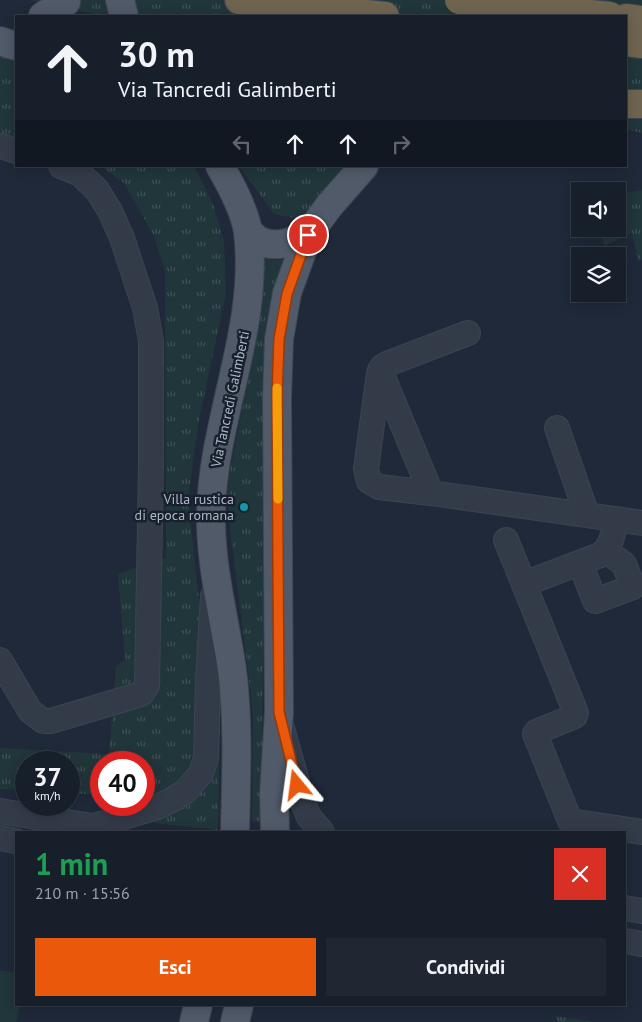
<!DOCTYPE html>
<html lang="it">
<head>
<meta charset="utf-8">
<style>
  :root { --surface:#171f2b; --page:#202733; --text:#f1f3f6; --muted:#9ea2a9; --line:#363d47; --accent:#ea580c }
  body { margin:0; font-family:"PT Sans",sans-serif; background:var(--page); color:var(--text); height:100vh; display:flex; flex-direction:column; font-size:19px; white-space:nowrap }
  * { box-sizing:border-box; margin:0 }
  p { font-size:16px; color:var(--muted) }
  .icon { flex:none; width:28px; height:28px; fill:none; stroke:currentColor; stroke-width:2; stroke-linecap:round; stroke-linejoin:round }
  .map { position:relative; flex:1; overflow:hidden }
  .details { position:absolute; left:15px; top:831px; width:611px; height:175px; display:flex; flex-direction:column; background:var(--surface); border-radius:0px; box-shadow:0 2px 12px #0003,0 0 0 1px var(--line) }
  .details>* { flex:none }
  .banner { position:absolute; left:15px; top:15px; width:612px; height:152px; border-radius:0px; box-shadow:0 2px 12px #0003,0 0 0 1px var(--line); background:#171f2b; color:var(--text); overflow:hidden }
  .fabs { position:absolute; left:571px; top:182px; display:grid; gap:10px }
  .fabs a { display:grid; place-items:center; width:55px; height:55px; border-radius:0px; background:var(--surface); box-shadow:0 2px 12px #0003,0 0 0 1px var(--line); font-size:25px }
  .speed { position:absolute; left:15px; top:751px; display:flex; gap:10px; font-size:25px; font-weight:700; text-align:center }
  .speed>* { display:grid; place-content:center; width:65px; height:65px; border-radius:50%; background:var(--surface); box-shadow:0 2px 12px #0003,0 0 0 1px var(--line); line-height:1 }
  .speed small { font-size:12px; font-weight:400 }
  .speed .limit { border:8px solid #d22; background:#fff; color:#111 }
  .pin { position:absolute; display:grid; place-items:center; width:42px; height:42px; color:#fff; margin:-21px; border:2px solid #fff; border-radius:50%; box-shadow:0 1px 5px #0007 }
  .me { position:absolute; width:55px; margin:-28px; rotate:344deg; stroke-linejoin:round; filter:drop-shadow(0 0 4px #0008) }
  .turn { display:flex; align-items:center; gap:18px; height:105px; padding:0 20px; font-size:22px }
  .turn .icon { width:65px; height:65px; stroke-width:2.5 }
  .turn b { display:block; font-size:35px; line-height:42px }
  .lanes { display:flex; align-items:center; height:48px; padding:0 20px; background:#0003; justify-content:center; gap:25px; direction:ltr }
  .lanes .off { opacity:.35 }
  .round { display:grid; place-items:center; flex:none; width:52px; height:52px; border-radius:0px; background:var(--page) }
  .overview { display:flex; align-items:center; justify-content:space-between; height:85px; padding:0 20px }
  h1 { font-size:30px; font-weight:800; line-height:38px; color:#1e9e55 }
  .primary-button { display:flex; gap:10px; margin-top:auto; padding:10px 20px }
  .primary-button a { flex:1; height:58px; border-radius:0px; background:var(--accent); color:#fff; font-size:20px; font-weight:800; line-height:58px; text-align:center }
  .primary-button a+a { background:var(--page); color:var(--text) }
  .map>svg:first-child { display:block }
</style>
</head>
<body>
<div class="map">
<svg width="642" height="1022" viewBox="0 0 642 1022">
  <defs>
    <pattern id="grass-tufts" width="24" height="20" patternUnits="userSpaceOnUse" patternTransform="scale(1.25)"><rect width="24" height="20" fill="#21363a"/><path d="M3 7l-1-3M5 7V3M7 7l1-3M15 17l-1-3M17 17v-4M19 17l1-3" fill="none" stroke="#3f5155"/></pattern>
  </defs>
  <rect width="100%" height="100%" fill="#1f2939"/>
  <path fill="url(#grass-tufts)" d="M28,0H642V133L626,129V16H105Z
    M0,56L16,60V138L0,134Z
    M100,166H194L213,204L224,241L226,293L199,420L188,498L199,600L221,663L218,830L154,823L157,799L144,798V762H101V795L69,793V762H26V790L0,789V748L109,754L116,667L125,659L118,574L166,558L165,271L154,236L124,183Z
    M239,166H357L302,220L274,214Z
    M642,190V260L638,261L632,233L604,246L600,229H618V194Z
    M262,257L271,260L286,259L267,349L261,819L258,822H253L252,816L253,717L251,695L230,528L228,500L229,476L250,370L260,299Z
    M556,1016L594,1022H558Z"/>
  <path fill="#21363a" d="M0,970L16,973V1005H20L16,1022H0Z"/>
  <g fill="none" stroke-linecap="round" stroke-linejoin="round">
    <g stroke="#3c4453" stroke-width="26">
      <path id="minor" d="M0,146L16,151
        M380,370L431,493L642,523
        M557,428L587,515
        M431,493L379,487L369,481L366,469L379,373L382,367L387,364L468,333
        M506,540L576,713L575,716L536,732L535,734L570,821L642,832
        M586,578L595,601L633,587L624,564L606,551
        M524,584L600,555C612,547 613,533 616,519
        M0,660L30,711L43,721H51L138,695L142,693L147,685L151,466V341L145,308L122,238L110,211L97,190L80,174L61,166
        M282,728L302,800L309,817L322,832
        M0,811L110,829
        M94,826L157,807L172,800L186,791L201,773L206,758L208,680L213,596
        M0,838L16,841
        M625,908L642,911
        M625,941L642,944"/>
    </g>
    <g stroke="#3c4453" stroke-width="30">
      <path id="major" d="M120,0L124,16
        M43,16L66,2
        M0,41L16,46
        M220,166C231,185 245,211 248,232C260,332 209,425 211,524C212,573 225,621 232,670C239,723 236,779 235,832
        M248,231C251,234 256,239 260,241C276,249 294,241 308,235
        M275,832L274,794L279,712L277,398L279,339L287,293L308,235L329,206L364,166
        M194,1022L198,1005
        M235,1022L239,1005"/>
    </g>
    <g stroke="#3b4350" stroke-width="30">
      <path id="highway" d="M239,0L385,16
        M626,18L642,20
        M626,42L642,44
        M626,104H642"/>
    </g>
    <use href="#minor" stroke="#333b49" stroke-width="24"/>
    <use href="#major" stroke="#515a69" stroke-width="28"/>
    <use href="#highway" stroke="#6f6450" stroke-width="28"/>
    <g stroke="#3b4350" stroke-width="30" stroke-linecap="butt">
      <path id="highway-bridge" d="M459,0L610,16"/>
    </g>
    <use href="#highway-bridge" stroke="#6f6450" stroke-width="28"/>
  </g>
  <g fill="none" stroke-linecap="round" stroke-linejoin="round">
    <g stroke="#983908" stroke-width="12">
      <path id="route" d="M297,785L279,712L277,398L279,339L287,294L308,235"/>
    </g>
    <use href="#route" stroke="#ea580c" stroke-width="9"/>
    <path stroke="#f59e0b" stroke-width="9" d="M277,388L278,499"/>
  </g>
  <circle fill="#0f9aa8" stroke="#19202d" stroke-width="2" cx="244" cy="507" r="5"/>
  <g text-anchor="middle" stroke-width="5" stroke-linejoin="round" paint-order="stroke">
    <g font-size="14" fill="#adb6c6" stroke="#19202d">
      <text transform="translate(230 399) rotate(-78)" y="5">Via Tancredi Galimberti</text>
    </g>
    <g font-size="14" fill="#adb6c6" stroke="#19202d" text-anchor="end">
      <text x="234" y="504">Villa rustica<tspan x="234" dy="16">di epoca romana</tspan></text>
    </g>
  </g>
</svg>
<div class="fabs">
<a><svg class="icon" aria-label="sound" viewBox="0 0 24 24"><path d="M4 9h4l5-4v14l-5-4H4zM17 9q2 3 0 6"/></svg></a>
<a><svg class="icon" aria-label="layers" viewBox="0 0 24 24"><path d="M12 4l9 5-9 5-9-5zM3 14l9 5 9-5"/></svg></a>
</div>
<div class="speed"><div>37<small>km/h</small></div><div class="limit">40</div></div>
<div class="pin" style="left:308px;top:235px;background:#d93025"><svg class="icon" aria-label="arrive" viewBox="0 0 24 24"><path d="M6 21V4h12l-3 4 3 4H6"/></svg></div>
<svg class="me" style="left:297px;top:785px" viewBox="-20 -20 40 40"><path d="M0-17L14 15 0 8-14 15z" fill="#ea580c" stroke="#fff" stroke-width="4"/></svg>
<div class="banner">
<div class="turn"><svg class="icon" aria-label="ahead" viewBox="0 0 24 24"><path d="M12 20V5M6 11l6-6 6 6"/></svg><div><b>30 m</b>Via Tancredi Galimberti</div></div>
<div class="lanes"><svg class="icon off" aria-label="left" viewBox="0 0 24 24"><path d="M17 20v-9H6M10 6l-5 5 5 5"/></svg><svg class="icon" aria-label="ahead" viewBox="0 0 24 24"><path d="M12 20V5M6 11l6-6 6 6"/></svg><svg class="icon" aria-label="ahead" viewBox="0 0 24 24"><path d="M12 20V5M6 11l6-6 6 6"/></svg><svg class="icon off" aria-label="right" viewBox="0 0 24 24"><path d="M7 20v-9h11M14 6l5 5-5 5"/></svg></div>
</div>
<section class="details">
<div class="overview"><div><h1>1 min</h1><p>210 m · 15:56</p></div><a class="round" style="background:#d93025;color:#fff"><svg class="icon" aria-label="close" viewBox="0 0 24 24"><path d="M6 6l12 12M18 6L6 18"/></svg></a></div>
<div class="primary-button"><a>Esci</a><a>Condividi</a></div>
</section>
</div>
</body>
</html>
